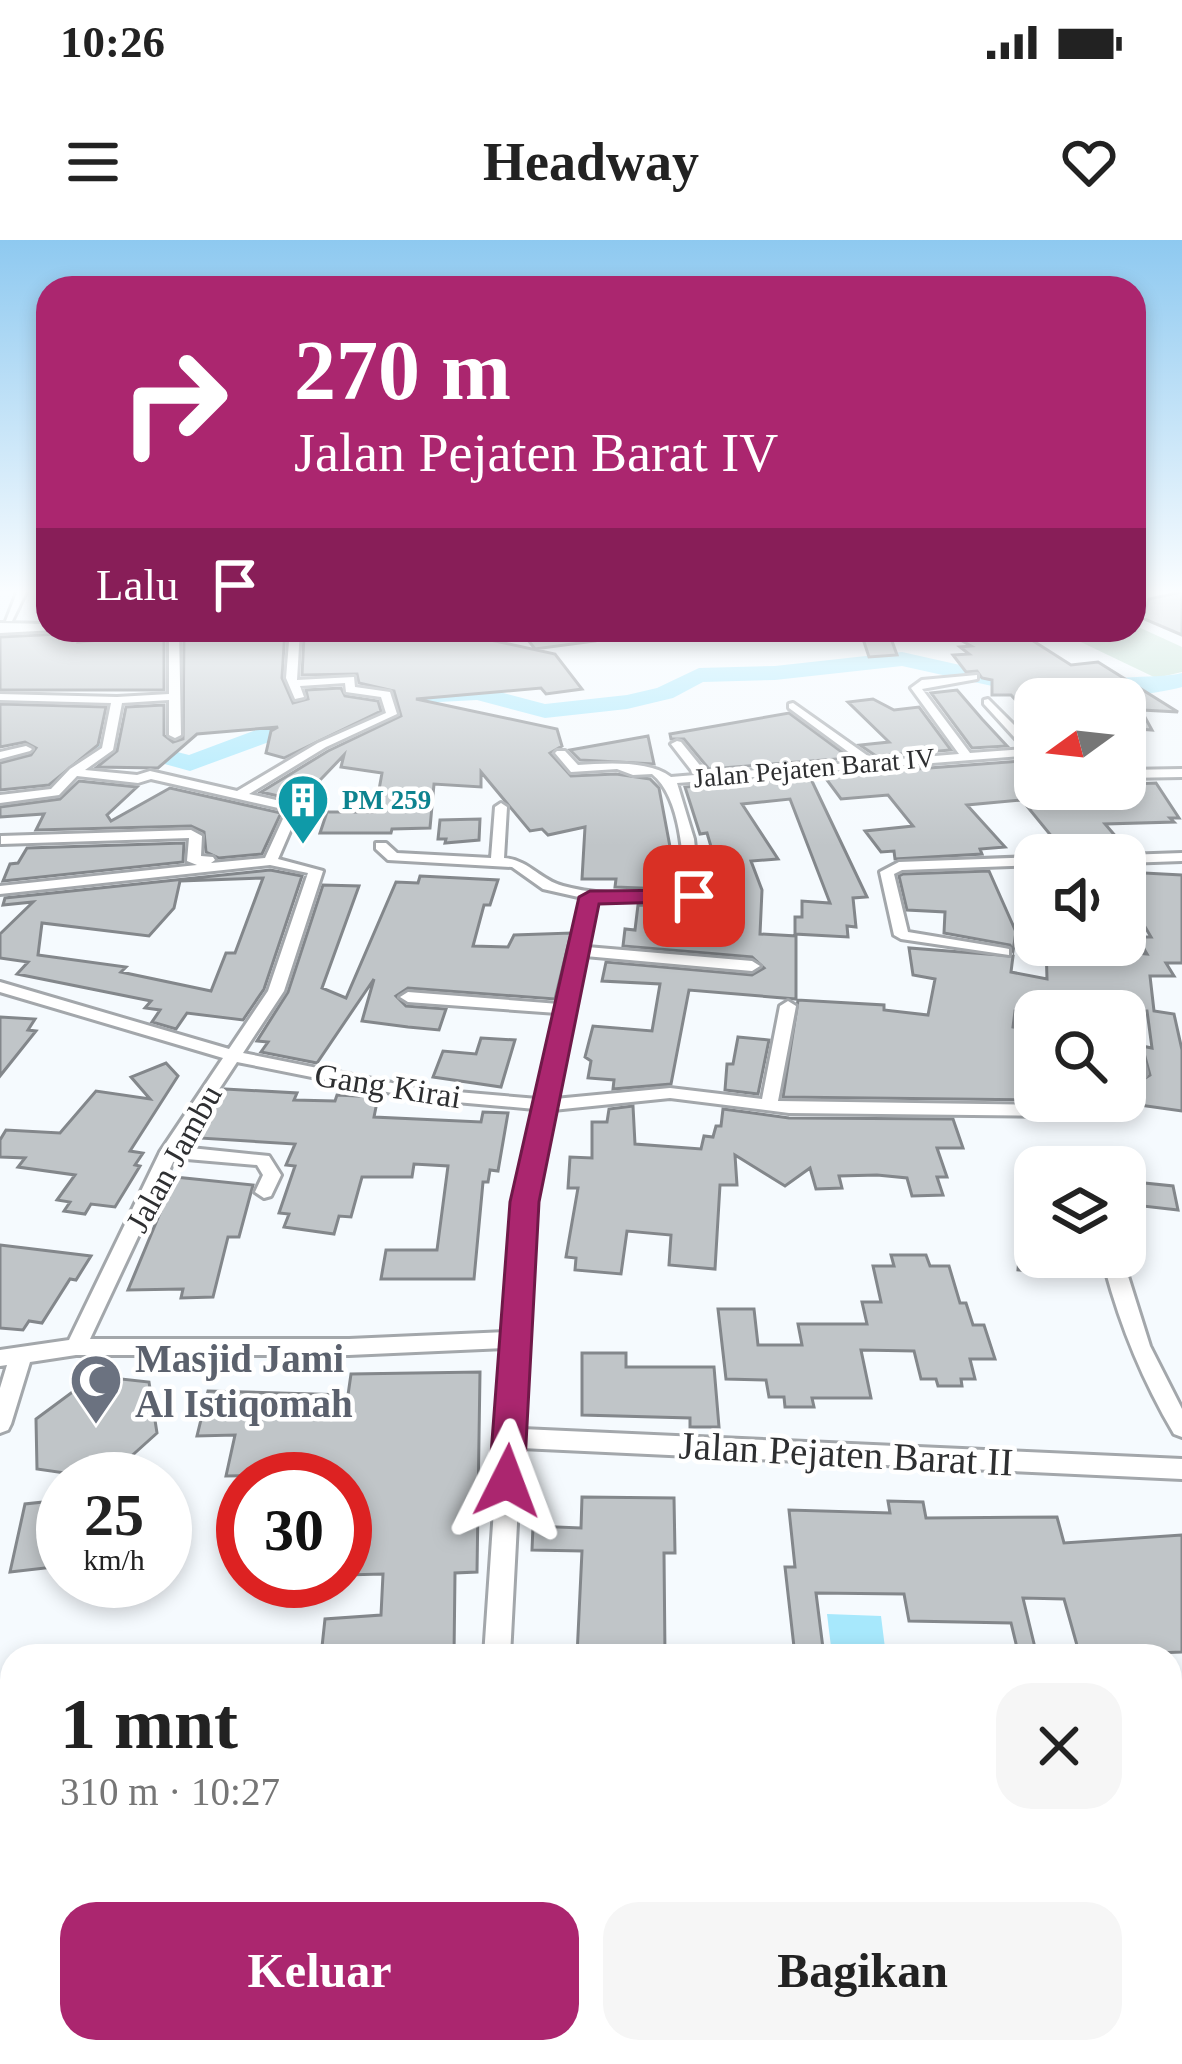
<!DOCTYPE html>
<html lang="id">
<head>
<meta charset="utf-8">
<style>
  :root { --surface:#fff; --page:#f6f6f6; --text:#222; --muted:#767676; --accent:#ab266f }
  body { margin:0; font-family:"Times New Roman",serif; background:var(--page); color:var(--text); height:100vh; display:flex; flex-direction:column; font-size:45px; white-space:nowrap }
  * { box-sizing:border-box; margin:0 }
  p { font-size:39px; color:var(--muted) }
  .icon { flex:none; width:66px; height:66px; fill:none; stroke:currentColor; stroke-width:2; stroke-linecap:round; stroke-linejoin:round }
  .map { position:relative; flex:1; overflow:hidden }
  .drawer { position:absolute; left:0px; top:1404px; width:1182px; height:420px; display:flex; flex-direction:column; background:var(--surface); border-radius:36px 36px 0 0; box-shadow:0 6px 18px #0003 }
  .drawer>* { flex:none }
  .top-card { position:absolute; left:36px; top:36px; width:1110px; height:366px; border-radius:36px; box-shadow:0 6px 18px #0003; background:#ab266f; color:#fff; overflow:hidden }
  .needle { width:78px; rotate:255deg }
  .controls { position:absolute; left:1014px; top:438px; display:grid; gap:24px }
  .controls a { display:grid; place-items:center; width:132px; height:132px; border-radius:24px; background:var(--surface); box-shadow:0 6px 18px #0003; font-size:60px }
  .speed { position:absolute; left:36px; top:1212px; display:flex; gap:24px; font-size:60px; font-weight:700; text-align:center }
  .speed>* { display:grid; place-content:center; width:156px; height:156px; border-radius:50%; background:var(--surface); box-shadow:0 6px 18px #0003; line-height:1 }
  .speed small { font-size:30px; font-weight:400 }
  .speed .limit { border:18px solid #d22; background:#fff; color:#111 }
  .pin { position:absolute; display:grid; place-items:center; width:102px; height:102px; color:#fff; margin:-51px; border-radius:24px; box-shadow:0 6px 18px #0006 }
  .me { position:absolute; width:132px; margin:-66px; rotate:3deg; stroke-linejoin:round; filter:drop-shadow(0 0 9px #0008) }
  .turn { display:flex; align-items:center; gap:42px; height:252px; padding:0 60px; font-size:54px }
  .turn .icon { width:156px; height:156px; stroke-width:2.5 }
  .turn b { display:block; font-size:84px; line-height:102px }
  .then { display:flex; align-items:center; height:114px; padding:0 60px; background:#0003; gap:24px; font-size:45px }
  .round { display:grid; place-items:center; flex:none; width:126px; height:126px; border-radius:36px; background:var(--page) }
  .summary { display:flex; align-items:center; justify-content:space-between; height:204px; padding:0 60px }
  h1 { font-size:72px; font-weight:800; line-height:90px }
  .primary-button { display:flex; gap:24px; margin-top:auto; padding:24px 60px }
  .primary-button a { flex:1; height:138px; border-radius:36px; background:var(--accent); color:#fff; font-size:48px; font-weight:800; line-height:138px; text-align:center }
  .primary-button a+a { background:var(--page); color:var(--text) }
  .status { display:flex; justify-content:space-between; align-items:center; height:84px; padding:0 60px; background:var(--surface); direction:ltr }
  .status svg { height:33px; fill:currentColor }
  header { display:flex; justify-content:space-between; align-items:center; height:156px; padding:0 60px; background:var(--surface); font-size:54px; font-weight:800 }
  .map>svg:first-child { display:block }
</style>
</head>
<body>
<div class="status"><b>10:26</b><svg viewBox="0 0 49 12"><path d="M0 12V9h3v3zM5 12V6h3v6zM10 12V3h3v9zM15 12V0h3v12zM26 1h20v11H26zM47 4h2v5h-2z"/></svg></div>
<header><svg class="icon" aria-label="menu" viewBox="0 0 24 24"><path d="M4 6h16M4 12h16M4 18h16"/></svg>Headway<svg class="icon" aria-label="heart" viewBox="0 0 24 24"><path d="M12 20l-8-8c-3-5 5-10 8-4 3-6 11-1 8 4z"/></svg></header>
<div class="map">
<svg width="1182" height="1824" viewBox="0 0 1182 1824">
  <rect width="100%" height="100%" fill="#f5fafe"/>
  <path fill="#bddecd" d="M1134,385L1182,407V432L1156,438L1062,393L1134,390Z"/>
  <path fill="#a7e8fc" d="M827,1374L881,1376L886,1416L832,1415Z"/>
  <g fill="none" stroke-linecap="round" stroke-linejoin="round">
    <path fill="#a7e8fc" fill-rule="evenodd" d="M902,412L1036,442L1039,447L1028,454L902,426L775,440L703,442L673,458L627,469L545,478L477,460L439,462L414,467L383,484L285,496L190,531L121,512L69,531L37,534L0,527V511L41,518L65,516L119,497L189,515L272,484L377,471L399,456L439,448L477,446L545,464L627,455L657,448L699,428L775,426Z
      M1182,433V447C1159,454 1092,462 1075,448C1093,433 1154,440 1182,433Z"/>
  </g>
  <path fill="#c0c5c8" stroke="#83878b" stroke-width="3" fill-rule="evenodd" d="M1182,352V395L1142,378L1149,359Z
    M256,390H285L282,438L293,463L308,459L306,450L341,448L345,456L378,461L381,471L284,518L266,513L271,491L278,487L197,494L158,528L97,527L117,511L126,467L164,465V495L173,502L183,499L184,392L193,391V396Z
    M344,390H467L477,397L555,414L582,449L546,454L541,448L416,459L557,489L562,506L550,513L571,536L616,534L650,539L659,548L671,612L666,649L615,647L616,639H582L585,587L548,595L542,589L530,591L481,532V547L434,544L430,588L392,589L391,593H320L327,572H375L382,533L341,527L344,515L300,561L261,552L328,511L401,476L394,451L359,443L357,434L302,435L304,396L344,394Z
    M520,390H594L595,401L535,409Z
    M860,390H888L897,415L869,417Z
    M943,390H1016L1071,425L1098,422L1178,472L1141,470L1152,490L1125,488V459H1035V481L1011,455H992V440L982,438L977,431L966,432L953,415L969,414L960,407L971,406Z
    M80,393L78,402L164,394V450H0V397Z
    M957,450L982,479L1007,506L972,508L931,453Z
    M873,459L894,470L919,467L951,510L876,516L860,505L889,502L848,462Z
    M0,464L106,467L98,505L49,545L0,550V523L31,515L36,508L25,502L0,507Z
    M789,473L850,518L709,529L684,499H671L670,494Z
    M648,496L654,524L580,520L570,510Z
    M1020,521L1035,524V549H1138L1133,544L1156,543L1179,578H1170L1174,582L1105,584L1118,599L1057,603L1022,560L967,565L1005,607L980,609L982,614L895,619L894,611L881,612L865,591L913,586L888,555L841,559L824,536Z
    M810,537L867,657L853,658L856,687L847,686L848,697L795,694V677H802V661L830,663L790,559L742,564L778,619L751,621L762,650L760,694L796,696V759L689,750L671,844L613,849L614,840L588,838L591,821L585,817L593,786L652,791L660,744L602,741L606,722L752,735L764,728L752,717L623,706L625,689L635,690L638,665L666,666V690L718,693L720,662L710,628L717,627L707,593L700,594L685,547Z
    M79,541L137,547L107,575L111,581L170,548L281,573L262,614L219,618L206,612L204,592L191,586L36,590L44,574L0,577V567L60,559Z
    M480,579L479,600L445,603L446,599H438L440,580Z
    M184,603L183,622L3,641L10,624L18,623L27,608Z
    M270,630L302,636L264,749L243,780L187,773L176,789L152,782L160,770L145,768L151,761L17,734L28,722L0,718V694L33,662L3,665L5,658ZM263,638L235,713H226L211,751L121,732L126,727L38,715L42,683L149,696L174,668L180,641Z
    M989,631L1016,692L1013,711L1010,705L944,693L945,672L907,670L899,636L903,634Z
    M1125,632L1182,635V723H1166L1174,736H1150L1154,771L1174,774L1182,810V871L1125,863V839L1139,842L1150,835L1142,806L1152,808L1147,771H1015L1013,787L1035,790V860L783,857L798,760L884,765V770L928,775L935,739L913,735L909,708L1013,716L1011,732L1047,739L1046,705L1147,714L1137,697H1151L1125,653Z
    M420,636L498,640L490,665H484L473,706L508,707L514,695L571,693L555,759L408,748L396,756L406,766L446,769L439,790L408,787L362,781L374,739L317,823L261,812L268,802L257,801L288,752L323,645L359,646L322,748L346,758L396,642L418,643Z
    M0,777L35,779L28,790L36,791L0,836Z
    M738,797L769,800L758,854L725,850L727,824H733Z
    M481,798L515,800L501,847L433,837L443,811L476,814Z
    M166,823L178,836L130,911L143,913L135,925L140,926L115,967L91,964L85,974L64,971L70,962L57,960L75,935L18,927L25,918L0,917V900L6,890L60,893L96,851L150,859L131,837Z
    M225,849L297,853L294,860L335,861L337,855L378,857L374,877L481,882L483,872L508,873L498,931L490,930L488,942H483L474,1039H381L386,1010H437L448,926L414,924L412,937H362L351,977L339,976L334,994L284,987L289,974L279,973L295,926L286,925L295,904L199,898Z
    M633,866L635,904L701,909L704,896L713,897L716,886H721L723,869L789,878L953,879L963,908H937L947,937H937L943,955L912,956L907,938L877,935L839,936L842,948L816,949L810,928L785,946L735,915L737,945H720L715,1029L669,1025L671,995L627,991L621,1034L575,1030L576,1018L566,1017L578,948H568L570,917L592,918V882H607L609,869Z
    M175,937L253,945L239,997H228L213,1057L181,1058L183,1049L128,1050Z
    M1125,941L1173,946L1178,970L1125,964Z
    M0,1005L91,1016L76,1040L70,1039L42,1083L29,1081L23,1090L0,1088Z
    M891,1015H926L930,1026H949L960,1063H966L973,1085H984L995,1119H970L975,1139H961L962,1146H938L936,1139H921L914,1111L861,1110L871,1158H812L814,1167H785L784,1157H769L766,1140L726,1139L718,1069H754L758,1105H802L798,1084H867L862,1062H881L873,1026H894Z
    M1019,1017H1084L1088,1036L1018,1030Z
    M582,1113H626V1127H714L719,1187H690V1178L582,1175Z
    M480,1132L477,1332L455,1333L454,1416H321L325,1379L381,1375L383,1334L345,1335V1239H334L335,1234L226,1236L235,1195L197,1196L208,1151L348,1155L351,1134Z
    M94,1136L149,1142L157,1193L106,1239L37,1229L36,1179Z
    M582,1257L674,1258L675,1313H664L665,1416H577L582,1311L532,1310L533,1286L581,1288Z
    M63,1260V1326L10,1332L25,1264Z
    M888,1261L923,1262L926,1278L1057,1277L1064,1303L1182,1295V1412L1080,1416L1064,1359L1023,1358L1037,1416H1019L1011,1383L909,1381L904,1354L816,1353L824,1416H795L785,1327H795L789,1270L890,1273Z"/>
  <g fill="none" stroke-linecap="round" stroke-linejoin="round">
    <g stroke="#a3a7ab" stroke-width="6">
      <path id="minor" d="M18,350H27L12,381H6Z
        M169,390H179L181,495L175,498L169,495V460L122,463L113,510L85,530L137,535L150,531L237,551L318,503L386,473L381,457L346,452L345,443L300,446L304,457L295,459L286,438L290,390H300L297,440L354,437L355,447L390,452L397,474L326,507L249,554L298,565L300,568L278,619L323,631L284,751L243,813L422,849L538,859L557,773L408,762L400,757L408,752L559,764L583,658L543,649L512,627L388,620L376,609V603H386L397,613L491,618L495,567L501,563L507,567L504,618C529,620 540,640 563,646C602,657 645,653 686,654C683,618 681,557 652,534L633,535L617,529L571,532L555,513L557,511H565L578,525C606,523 649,520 671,537L695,535L671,504L677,501L681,502L707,534L862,522L789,468V464L793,463L875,521L959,514L911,448L922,440L977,435V439L922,449L970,513L1025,509L984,464V460L988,459L1035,506V515L677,543L694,599L700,656L689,662L597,660L587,707L752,721L760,726L752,731L585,716L555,859L670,848L762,859L780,766L788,761L796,766L778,861L1056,865V861H1074L1070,874L1058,876L789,873L670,858L553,870L533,961L522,1189L1182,1219V1239L521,1208L510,1416H484L505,1108L349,1115H76L30,1122L11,1184L8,1190L0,1193V1148L7,1125L0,1126V1110L69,1100L160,912L223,818L0,752V742L229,809L268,751L308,633L270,625L0,654V646L197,625L187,621L189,598L1,604V596L191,590L202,596L201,616L213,617L215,620L211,623L265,618L287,570L151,539L138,543L77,536L59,555L0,563V555L51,549L70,529L102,508L111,463L0,460V454L117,457L169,454ZM237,822L422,859L535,869L515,961L506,1092L349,1099H90L175,918L257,925L263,935L255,952L264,958L271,956L281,935L269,916L181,907Z
        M26,506L32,509L30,511L0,519V512Z
        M1182,529V537L1125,538V530Z
        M1182,613V621L1125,623V615Z
        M1035,617V625L902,630L894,634L908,692L1004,708L1009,709V715L901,699L894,695L880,632L899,622Z
        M1125,800L1140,810L1146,833L1144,837L1138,838L1130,833Z
        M1102,1017H1122L1150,1106L1182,1169V1197L1174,1194C1141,1138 1118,1081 1102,1017Z
        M0,1709H12V1739H0Z
        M1170,1712L1182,1713V1745L1170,1744Z
        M546,1812H578L579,1824H547Z
        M814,1812H846L849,1824H817Z"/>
    </g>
    <g stroke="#a3a7ab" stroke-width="6">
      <path id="primary" d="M0,383L48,384V390H55L0,393Z"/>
    </g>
    <use href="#minor" fill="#fff" fill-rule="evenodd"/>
    <use href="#primary" fill="#fff" fill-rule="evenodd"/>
  </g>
  <linearGradient id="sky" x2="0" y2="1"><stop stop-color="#8ec9f0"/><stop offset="0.58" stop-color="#fafdff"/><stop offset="1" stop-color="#fafdff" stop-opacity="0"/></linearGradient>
  <rect width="1182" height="606" fill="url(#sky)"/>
  <path fill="#ab266f" stroke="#6f1948" stroke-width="3" d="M694,650L704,656L701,661L599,664L539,962L524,1241L519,1252L507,1256L494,1252L489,1241L510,962L579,657L590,651Z"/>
  <defs>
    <g id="building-pin" transform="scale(2.7)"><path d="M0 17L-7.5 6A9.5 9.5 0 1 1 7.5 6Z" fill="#0f9aa8" stroke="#fff"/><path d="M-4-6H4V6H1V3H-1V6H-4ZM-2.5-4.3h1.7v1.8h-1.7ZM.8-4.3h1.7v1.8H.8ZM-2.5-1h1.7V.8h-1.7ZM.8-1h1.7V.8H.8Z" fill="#fff"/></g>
    <g id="mosque-pin" transform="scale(2.7)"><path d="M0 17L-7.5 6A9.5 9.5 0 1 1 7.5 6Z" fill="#6b7280" stroke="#fff"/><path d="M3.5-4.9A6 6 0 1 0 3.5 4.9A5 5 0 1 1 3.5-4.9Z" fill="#fff"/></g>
  </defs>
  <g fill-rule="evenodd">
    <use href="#building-pin" x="303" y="560"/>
    <use href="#mosque-pin" x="96" y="1140"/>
  </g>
  <g text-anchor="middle" stroke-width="9" stroke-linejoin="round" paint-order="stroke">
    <g font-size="27" fill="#2e2f31" stroke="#fff">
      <text transform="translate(814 528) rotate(-5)" y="9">Jalan Pejaten Barat IV</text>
    </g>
    <g font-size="27" font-weight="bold" fill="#0d838f" stroke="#fff" text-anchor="start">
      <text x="342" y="569">PM 259</text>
    </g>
    <g font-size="33" fill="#2e2f31" stroke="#fff">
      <text transform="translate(388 845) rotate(9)" y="12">Gang Kirai</text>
      <text transform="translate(173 918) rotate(-61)" y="12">Jalan Jambu</text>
    </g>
    <g font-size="39" font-weight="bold" fill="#5b616d" stroke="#fff" text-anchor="start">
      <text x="135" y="1132">Masjid Jami<tspan x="135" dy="45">Al Istiqomah</tspan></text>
    </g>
    <g font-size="39" fill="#2e2f31" stroke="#fff">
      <text transform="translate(846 1213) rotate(3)" y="14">Jalan Pejaten Barat II</text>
    </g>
  </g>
</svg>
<div class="controls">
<a><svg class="needle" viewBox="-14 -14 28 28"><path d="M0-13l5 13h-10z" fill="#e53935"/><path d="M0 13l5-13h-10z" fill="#767676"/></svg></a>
<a><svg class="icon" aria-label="sound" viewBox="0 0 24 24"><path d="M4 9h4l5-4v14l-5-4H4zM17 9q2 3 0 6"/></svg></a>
<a><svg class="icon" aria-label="search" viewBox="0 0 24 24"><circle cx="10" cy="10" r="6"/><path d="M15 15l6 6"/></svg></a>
<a><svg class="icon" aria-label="layers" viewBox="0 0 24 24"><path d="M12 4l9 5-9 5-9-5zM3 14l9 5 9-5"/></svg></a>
</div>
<div class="speed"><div>25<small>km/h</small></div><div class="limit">30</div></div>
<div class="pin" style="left:694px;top:656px;background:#d93025"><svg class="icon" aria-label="arrive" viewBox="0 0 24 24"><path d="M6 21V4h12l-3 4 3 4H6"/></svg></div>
<svg class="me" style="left:507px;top:1241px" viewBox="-20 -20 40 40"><path d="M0-17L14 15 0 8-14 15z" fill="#ab266f" stroke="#fff" stroke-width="4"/></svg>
<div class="top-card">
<div class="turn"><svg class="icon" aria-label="right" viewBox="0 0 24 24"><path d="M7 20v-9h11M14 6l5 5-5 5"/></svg><div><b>270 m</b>Jalan Pejaten Barat IV</div></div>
<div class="then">Lalu<svg class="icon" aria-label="arrive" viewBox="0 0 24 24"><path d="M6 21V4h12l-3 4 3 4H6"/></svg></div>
</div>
<section class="drawer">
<div class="summary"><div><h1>1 mnt</h1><p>310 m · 10:27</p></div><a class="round"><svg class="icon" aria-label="close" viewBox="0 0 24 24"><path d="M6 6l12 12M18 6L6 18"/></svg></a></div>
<div class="primary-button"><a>Keluar</a><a>Bagikan</a></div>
</section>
</div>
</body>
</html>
